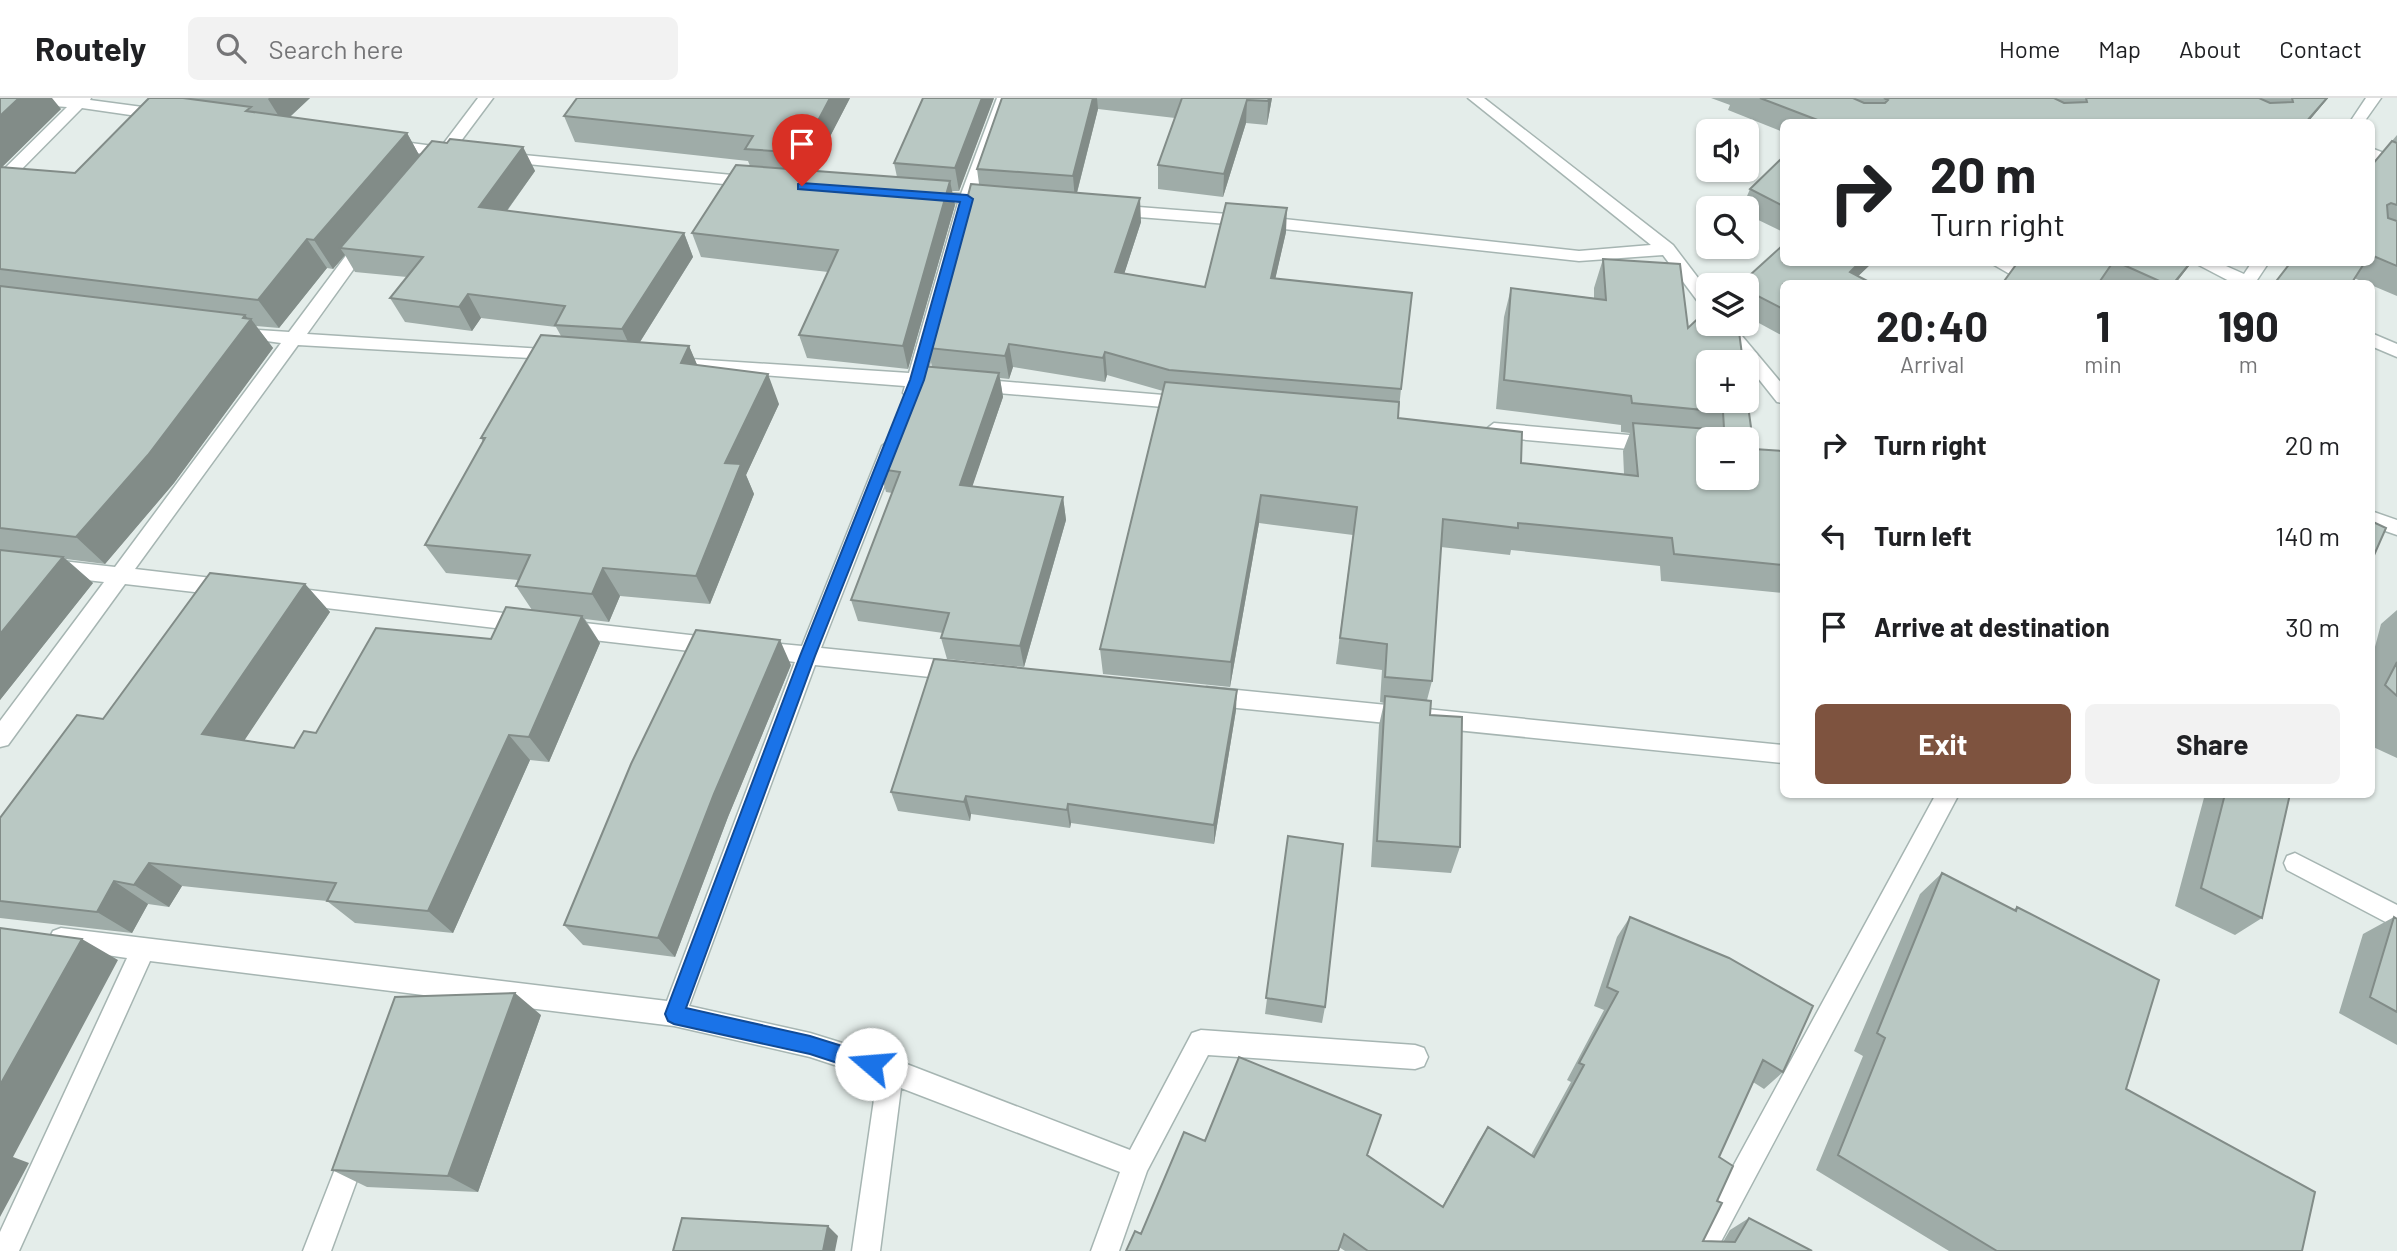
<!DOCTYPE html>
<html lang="en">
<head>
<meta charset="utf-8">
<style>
  :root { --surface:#fff; --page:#f2f2f2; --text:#202124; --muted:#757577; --line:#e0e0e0; --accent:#7e533f }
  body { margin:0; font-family:Barlow,sans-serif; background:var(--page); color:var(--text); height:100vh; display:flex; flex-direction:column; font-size:26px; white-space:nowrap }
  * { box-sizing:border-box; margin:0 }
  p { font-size:23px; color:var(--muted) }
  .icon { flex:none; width:38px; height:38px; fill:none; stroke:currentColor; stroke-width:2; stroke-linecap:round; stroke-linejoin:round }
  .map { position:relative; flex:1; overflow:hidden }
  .side { position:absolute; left:1780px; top:182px; width:595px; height:518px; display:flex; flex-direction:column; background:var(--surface); border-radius:10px; box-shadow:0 2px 5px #0004 }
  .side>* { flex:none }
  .top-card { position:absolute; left:1780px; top:21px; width:595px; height:147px; border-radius:10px; box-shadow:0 2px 5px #0004; background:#fff; color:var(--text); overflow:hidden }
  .fabs { position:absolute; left:1696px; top:21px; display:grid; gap:14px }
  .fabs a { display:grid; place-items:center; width:63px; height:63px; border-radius:10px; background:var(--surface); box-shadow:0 2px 5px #0004; font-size:35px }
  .pin { position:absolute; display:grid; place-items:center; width:60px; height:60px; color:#fff; margin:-72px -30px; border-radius:50% 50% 50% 0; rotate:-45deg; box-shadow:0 0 7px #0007 }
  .pin .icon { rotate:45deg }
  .me { position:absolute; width:77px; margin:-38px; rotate:288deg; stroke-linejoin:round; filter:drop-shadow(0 0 5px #0008) }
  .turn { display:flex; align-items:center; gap:24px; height:147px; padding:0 35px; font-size:32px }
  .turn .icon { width:91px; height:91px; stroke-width:2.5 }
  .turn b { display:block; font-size:49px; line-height:60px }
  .eta { display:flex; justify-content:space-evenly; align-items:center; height:119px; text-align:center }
  .eta b { font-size:42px; font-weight:700; line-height:49px }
  .button { display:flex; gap:14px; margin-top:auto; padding:14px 35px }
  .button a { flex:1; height:80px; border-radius:10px; background:var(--accent); color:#fff; font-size:28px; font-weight:700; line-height:80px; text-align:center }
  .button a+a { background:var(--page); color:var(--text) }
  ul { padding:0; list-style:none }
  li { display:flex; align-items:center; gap:21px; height:91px; padding:0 35px }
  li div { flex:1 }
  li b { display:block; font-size:26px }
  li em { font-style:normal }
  header { display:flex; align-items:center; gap:42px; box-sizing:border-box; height:98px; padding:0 35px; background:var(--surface); border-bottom:2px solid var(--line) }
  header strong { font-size:33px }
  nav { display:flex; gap:38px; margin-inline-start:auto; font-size:24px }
  .search { width:490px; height:63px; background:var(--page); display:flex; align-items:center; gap:18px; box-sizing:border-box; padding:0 24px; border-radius:10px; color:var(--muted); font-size:26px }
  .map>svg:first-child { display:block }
</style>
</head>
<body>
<header>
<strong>Routely</strong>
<div class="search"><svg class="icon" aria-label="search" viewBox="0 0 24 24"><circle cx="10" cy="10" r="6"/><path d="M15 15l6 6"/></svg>Search here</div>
<nav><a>Home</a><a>Map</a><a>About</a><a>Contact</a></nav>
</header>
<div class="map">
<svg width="2397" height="1153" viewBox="0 0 2397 1153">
  <rect width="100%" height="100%" fill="#e4edea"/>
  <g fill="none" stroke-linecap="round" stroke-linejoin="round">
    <g stroke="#a6b5b2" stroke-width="3">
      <path id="minor" d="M0,0H91L90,2L165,12L173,17L165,22L82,10L6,87L0,89V75L67,9L0,4Z
        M478,0H493L455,51L461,55L458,58L449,59L443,66H433L430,63L434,57L388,52L380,47L388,42L441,49Z
        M997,0H1011L977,97L993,98L1001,103L993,108L973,107L926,277L949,280L952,284L949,288L923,289L918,300L912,301L903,295L905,288L669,270L666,266L669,262L675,260L909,275L958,105L924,103L916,98L924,93L961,96Z
        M1468,0H1484L1673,147L1708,193V211L1702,209L1663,157L1579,163L1266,129L1113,117L1105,112L1113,107L1266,119L1579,153L1651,147Z
        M2366,0H2381L2364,24H2350Z
        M2371,50L2397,60V70L2371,61Z
        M502,55L753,79L761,84L753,89L497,63V57Z
        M365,139L373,144L307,236L559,252L568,258L565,262L298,247L135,471L229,482L236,484L239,490L236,496L229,498L125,486L8,647L0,649V623L104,484L0,472V456L115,469L281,245L229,238L226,234L229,230L289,234L359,140Z
        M1989,164H2012L2050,186H2027Z
        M2193,164H2217L2244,176L2252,164H2269L2257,182L2259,186H2235Z
        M1715,226H1732L1783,287V305L1777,304Z
        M2371,235L2397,246V259L2371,248Z
        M975,281L1187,299L1196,305L1187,311L975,293L966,287Z
        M1494,325L1708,344V358L1494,339L1485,332Z
        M891,341L900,348L821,550L959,564L966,567L969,573L966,579L959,582L815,567L689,908L810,935L891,960L1130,1052L1192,935L1201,932L1415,947L1424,950L1428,959L1424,968L1415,971L1208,957L1147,1073L1119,1153H1091L1120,1074L901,990L880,1153H852L877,981L810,959L674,928L150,863L19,1153H0V1134L127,860L53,849L49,841L53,833L61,830L667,903L795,564L751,558L748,552L751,546L758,544L802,548L882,348Z
        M2371,413L2397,422V437L2371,428Z
        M292,490L528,518L535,520L538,526L535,532L528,534L292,506L285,504L282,498L285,492Z
        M567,523L716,540L723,542L726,548L723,554L716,556L567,539L560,537L557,531L560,525Z
        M1207,589L1783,647V665L1207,607L1199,604L1196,598L1199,592Z
        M1936,696H1959L1716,1153H1687Z
        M2295,755L2397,807V830L2287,772L2284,765L2287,758Z
        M355,1039L364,1043L368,1052L331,1153H303L346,1043Z"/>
    </g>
    <use href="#minor" fill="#fff" fill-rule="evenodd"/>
  </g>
  <path fill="#9faca8" d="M0,0L61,11L2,69L75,75L149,0H310L290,19L407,35L419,57L447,45L523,49L535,73L507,113L684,135L693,159L640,244L689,248L697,267L779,306L746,377L754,396L710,506L620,498L609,524L585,521L600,545L549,664L530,662L453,835L355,825L327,803L182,788L169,809L148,806L132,835L0,820V720L103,621L305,486L330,514L244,642L294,650L316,635L491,541L532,512L516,488L518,482L446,475L425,447L483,344L481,340L561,238L556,229L481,220L472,233L405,224L390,200L407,179L355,174L345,157L333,171L327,170L279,230L256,228L273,250L174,385L105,466L66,461L93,485L0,602Z
    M850,0L812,73L897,79L894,65L994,0L959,93H952L955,107L908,271L807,260L799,237L828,174L701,159L692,135L750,68L748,63L575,44L564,18Z
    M1002,0H1272L1267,27L1246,25L1223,99L1158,91V67L1175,20L1098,11L1077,95L1141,124L1124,176L1205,189L1286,134L1275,181L1401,291L1398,320L1521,365L1624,376L1623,353L1630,335L1621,334V327L1496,311L1504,219L1511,190L1594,200V190L1603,161L1688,230L1746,303L1754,351L1783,353V495L1661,483L1660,468L1511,452L1510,457L1441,449L1432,583L1427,602L1460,749L1451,775L1371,769L1379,627L1384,605L1380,604L1382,572L1336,566L1353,437L1259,425L1230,589L1103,576L1100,551L1163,293L1107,277L1105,284L1013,269L1009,281L1000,280L1003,299L972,388L1063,399L1066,422L1024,569L947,561L941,540L943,535L858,523L851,502L892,395L886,394L880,371L932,269L928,250L979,86L977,71Z
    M1711,0H2328L2308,24H1783V34L1728,12L1730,7Z
    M2397,37V198L2371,187V186H2368L2354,180L2291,164H2371V68Z
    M1783,59V134L1746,116V110H1742L1750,91Z
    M1783,164H1873L1858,178L1783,186V238L1746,218V187Z
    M2018,164H2192L2175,186H2100Z
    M2397,512V660L2371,648V564L2381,526Z
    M791,567L728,719L675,859L583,847L564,827Z
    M1236,612L1214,746L1071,725L1070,730L971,716L970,723L898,713L891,694Z
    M2205,696H2225L2262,820L2235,837L2175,808Z
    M1288,738L1325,909L1322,925L1265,916Z
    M1942,775L2013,812L2017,809L2126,991L2302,1153H1949L1816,1072L1863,958L1854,953L1920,796Z
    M1630,819L1783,974L1764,991L1753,984L1719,1059L1717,1103L1703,1143L1723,1144L1730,1132L1749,1120L1812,1153H1345L1339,1149L1141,1136L1205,1043L1367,1057L1442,1109L1478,1044L1488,1029L1531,1057L1571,984L1567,982L1604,912L1594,908L1617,839Z
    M2394,819L2397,821V947L2339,915L2363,836Z
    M541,917L478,1094L367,1089L332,1072Z"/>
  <path fill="#828c88" d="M19,0H52L61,11L0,71V18Z
    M269,0H310L283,25L268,1Z
    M830,0H850L808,81L801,55Z
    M982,0H994L959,93L955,70Z
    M1093,0H1097L1098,11L1075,102L1073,78Z
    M1269,0H1272L1267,27L1268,3Z
    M2327,0H2328L2308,24H2306Z
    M1247,2L1246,25L1223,99L1224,76Z
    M407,35L423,64L340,150L345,157L333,171L314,142Z
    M523,49L535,73L492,133L479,109Z
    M950,83L955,107L908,271L903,248Z
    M1140,100L1141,124L1117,198L1115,174Z
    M1287,110L1286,134L1270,204L1271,180Z
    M684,135L693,159L633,255L622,231Z
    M307,141L327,170L279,230L258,202Z
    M1860,164H1873L1850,186V174Z
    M2191,164H2192L2175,186H2173Z
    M468,196L481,220L472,233L459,209Z
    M245,217L250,223L251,221L273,250L174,385L105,466L76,439Z
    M1009,246L1013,269L1009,281L1005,258Z
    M689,248L702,278L681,265Z
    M1105,254L1107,277L1105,284L1103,260Z
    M999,275L1003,299L965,410L960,387Z
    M768,276L779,306L746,377L754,396L710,506L696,478L725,365Z
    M1261,397L1259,425L1230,589L1231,564Z
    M1063,399L1066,422L1024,569L1020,548Z
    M63,459L93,485L0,602V536Z
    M603,470L620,498L609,524L592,496Z
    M305,486L330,514L232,661L202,636Z
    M582,518L600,545L549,664L529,639Z
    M780,542L791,567L728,719L675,859L658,840L714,696Z
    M1237,592L1236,612L1214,746V727Z
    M509,637L530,662L453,835L428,813Z
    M966,698L971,716L970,723L964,704Z
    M1068,706L1071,725L1070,730L1067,712Z
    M149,765L182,788L169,809L134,787Z
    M114,783L148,806L132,835L97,814Z
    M82,841L118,862L13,1059L29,1065L0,1119V987Z
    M515,895L541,917L478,1094L448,1078Z
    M828,1128L838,1138L835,1153H823Z"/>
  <path fill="#b9c8c3" stroke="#828c88" stroke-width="2" fill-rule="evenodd" d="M0,0H19L0,18Z
    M149,0H183L251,9L246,13L407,35L314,142L307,141L258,202L0,171V69L75,75Z
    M577,0H830L801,55L745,51L753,38L564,18Z
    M923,0H982L955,70L894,65Z
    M1002,0H1093L1073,78L977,71Z
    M1182,0H1269L1268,3L1247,2L1224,76L1158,67Z
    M1760,0H1853L1864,5H1885L1888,2L1884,0H2054L2064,5L2087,4L2086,0H2259L2270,5L2293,4L2292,0H2327L2306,24H1819L1820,23Z
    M450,41L523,49L479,109L684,135L622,231L555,227L565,208L468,196L459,209L390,200L423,159L340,150L432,43L447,45Z
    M2392,43L2397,45V107L2391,105L2387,107L2388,120L2397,123V168L2371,157V68Z
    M1783,59V108L1750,91Z
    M736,67L950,83L903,248L799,237L838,152L692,135Z
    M971,86L1140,100L1115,174L1205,189L1226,105L1287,110L1271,180L1412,195L1401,291L1169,272L1105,254L1103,260L1009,246L1005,258L928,250Z
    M1783,147V164H1860L1850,174L1873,186H1783V211L1746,192V187H1739Z
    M1603,161L1680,166L1688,230L1708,211V226H1738L1743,264H1708V303H1746V293L1754,351L1783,353V467L1674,456L1672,440L1518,425V430L1443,421L1432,583L1385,579L1387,546L1340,540L1357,409L1261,397L1231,564L1100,551L1165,284L1399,304L1398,320L1522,334L1521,365L1638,378L1633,325L1721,332L1724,330L1723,314L1632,305L1631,298L1504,282L1511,190L1606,202ZM1708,341H1746V380H1708Z
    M2018,164H2036L2041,167H2064L2066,164H2113L2098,186H2002Z
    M2117,164H2191L2173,186H2166Z
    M2291,164H2365L2351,186H2274Z
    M0,188L245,217L243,220L251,221L148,357L76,439L0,430Z
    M541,237L689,248L681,265L768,276L725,365L741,366L696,478L603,470L592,496L516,488L530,457L425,447L485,340H481Z
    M921,268L999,275L960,387L1063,399L1020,548L941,540L949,515L851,502L900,374L880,371Z
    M2371,423L2386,430L2371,464Z
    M0,452L63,459L0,536Z
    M210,475L305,486L202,636L294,650L304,633L316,635L376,530L491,541L506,509L582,518L529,639L509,637L428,813L327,803L336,785L149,765L134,787L114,783L97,814L0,803V720L77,617L103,621Z
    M696,532L780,542L714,696L658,840L564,827L631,666Z
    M934,561L1237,592L1214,727L1068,706L1067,712L966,698L964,704L891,694Z
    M2397,564V598L2385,587Z
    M1385,598L1431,603L1430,617L1462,619L1460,749L1377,743Z
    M2225,696H2290L2262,820L2201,790Z
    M1288,738L1343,746L1325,909L1266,900Z
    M1942,775L2016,813L2017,809L2159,882L2126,991L2315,1094L2302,1153H1997L1838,1057L1885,940L1877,935Z
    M1630,819L1729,860L1813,908L1783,974L1763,962L1719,1059L1733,1068L1717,1103L1722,1105L1703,1143L1735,1144L1749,1120L1812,1153H1368L1344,1136L1338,1153H1126L1135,1133L1141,1136L1184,1034L1205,1043L1239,959L1381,1017L1367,1057L1443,1109L1488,1029L1534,1059L1584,967L1579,965L1618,894L1607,889Z
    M2394,819L2397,821V914L2370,899Z
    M0,830L82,841L0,987Z
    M515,895L448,1078L332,1072L395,899Z
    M682,1120L828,1128L823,1153H673Z"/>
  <path fill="#1a73e8" stroke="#114b97" stroke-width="2" d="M802,85L967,97L973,101L924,282L815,558L686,910L810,938L871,957L878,959L881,966L878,973L871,976L810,956L674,926L668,923L665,916L800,558L910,282L960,104L798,91V86Z"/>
</svg>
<div class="fabs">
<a><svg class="icon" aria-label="sound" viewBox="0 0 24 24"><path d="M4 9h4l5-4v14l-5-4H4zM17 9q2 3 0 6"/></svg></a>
<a><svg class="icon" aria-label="search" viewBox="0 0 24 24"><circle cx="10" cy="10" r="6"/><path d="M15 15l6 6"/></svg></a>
<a><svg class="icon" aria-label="layers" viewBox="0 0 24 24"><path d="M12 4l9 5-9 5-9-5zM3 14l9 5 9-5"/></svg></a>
<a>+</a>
<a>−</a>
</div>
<div class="pin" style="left:802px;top:88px;background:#d93025"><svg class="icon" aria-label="arrive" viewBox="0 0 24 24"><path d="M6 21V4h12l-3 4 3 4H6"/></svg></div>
<svg class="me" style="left:871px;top:966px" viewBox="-20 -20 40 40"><circle r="19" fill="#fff"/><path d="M0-13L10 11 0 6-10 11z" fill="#1a73e8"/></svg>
<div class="top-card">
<div class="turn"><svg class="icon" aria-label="right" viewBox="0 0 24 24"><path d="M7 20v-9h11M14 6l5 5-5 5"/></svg><div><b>20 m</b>Turn right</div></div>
</div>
<section class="side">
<div class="eta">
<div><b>20:40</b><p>Arrival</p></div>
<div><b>1</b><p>min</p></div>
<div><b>190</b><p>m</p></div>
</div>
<ul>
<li><svg class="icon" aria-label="right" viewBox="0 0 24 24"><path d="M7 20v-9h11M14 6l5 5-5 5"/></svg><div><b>Turn right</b></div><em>20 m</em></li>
<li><svg class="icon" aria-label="left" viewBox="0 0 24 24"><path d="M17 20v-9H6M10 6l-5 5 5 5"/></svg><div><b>Turn left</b></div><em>140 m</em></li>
<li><svg class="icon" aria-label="arrive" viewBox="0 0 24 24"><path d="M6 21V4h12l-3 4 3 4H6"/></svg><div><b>Arrive at destination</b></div><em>30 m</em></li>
</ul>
<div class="button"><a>Exit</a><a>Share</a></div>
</section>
</div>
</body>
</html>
